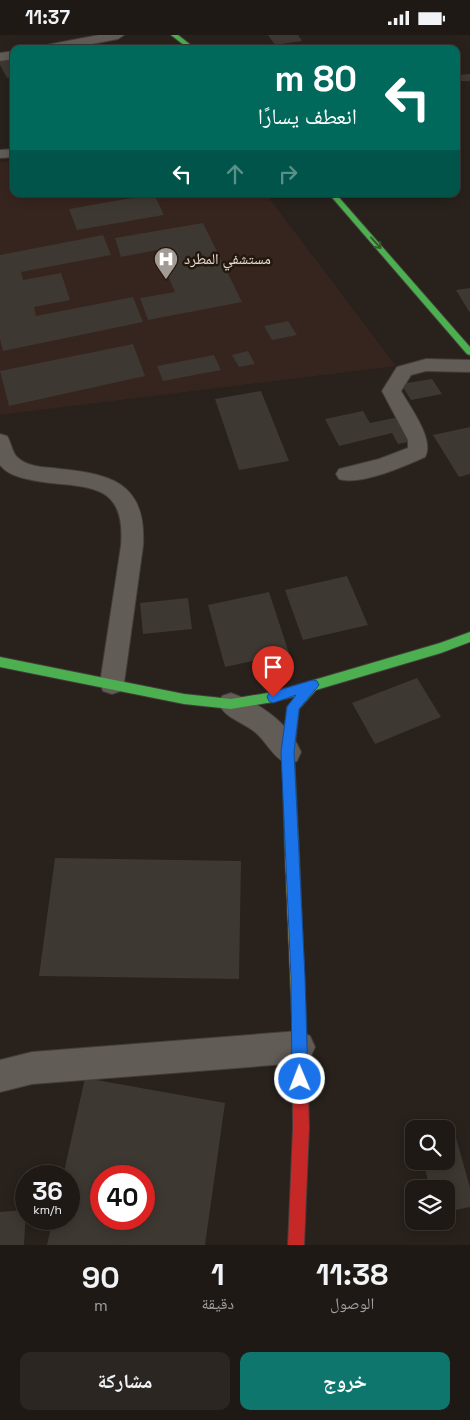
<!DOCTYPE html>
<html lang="ar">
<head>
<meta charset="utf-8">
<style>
  :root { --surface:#1e1915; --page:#2b2622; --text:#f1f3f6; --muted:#a1a0a0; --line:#3c3834; --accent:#0f766e }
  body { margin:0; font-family:"Space Grotesk","Noto Naskh Arabic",sans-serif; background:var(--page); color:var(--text); direction:rtl; height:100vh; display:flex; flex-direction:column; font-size:19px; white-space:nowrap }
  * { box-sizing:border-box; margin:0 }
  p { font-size:16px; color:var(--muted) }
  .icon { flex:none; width:28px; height:28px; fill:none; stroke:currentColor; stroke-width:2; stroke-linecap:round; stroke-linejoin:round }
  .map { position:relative; height:1210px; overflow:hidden; direction:ltr }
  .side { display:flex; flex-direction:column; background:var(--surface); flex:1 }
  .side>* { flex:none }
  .top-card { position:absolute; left:10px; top:10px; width:450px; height:152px; border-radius:10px; box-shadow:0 2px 12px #0003,0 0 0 1px var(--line); direction:rtl; background:#00695c; color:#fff; overflow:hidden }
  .controls { position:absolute; left:405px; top:1085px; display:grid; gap:10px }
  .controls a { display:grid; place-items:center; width:50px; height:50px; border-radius:10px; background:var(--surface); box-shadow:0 2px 12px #0003,0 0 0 1px var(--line); font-size:25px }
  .speed { position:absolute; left:15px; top:1130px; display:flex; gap:10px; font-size:25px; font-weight:700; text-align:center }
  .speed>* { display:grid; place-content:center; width:65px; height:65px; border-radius:50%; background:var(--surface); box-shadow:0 2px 12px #0003,0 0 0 1px var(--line); line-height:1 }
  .speed small { font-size:12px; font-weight:400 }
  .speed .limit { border:8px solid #d22; background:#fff; color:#111 }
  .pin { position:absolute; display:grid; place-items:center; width:42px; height:42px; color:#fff; margin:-51px -21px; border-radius:50% 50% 50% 0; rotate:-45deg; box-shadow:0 0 5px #0007 }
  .pin .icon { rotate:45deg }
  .me { position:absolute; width:55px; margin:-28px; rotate:359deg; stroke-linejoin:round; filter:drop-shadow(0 0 4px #0008) }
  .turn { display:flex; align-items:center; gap:18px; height:105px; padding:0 20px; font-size:22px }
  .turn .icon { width:65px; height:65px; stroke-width:2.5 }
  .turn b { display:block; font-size:35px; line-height:42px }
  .lanes { display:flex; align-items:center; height:48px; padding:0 20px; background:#0003; justify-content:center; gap:25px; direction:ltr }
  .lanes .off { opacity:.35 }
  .eta { display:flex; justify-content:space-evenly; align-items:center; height:85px; text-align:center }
  .eta b { font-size:30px; font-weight:700; line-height:35px }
  .cta { display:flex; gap:10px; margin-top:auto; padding:10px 20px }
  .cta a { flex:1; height:58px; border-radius:10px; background:var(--accent); color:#fff; font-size:20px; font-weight:700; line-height:58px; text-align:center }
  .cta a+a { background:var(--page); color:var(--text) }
  .status { display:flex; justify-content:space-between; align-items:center; height:35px; padding:0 25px; background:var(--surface); direction:ltr }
  .status svg { height:14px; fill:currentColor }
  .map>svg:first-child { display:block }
</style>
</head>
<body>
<div class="status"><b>11:37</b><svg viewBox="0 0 49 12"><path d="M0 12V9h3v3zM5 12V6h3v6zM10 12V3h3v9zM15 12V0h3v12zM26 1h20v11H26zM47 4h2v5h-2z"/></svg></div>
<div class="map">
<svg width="470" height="1210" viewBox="0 0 470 1210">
  <rect width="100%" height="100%" fill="#28211c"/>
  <path fill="#36241f" d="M14,126V159H266L396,331L0,380V127Z"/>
  <path fill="#3e3832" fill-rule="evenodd" d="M268,0H298L302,6L275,10Z
    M14,23V42L7,43L0,30V25Z
    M470,39V46H456V40Z
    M154,159L164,180L77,195L69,174Z
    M203,188L242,267L148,285L140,263L175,257L157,215L121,222L115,203Z
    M103,200L111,220L21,237L23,245L61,238L70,265L34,272L36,281L133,262L143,287L3,316L0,304V220Z
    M470,253V278L456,255Z
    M288,286L297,300L272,305L264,291Z
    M133,309L145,341L9,371L0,336Z
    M248,316L255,329L239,332L232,320Z
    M214,320L221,335L163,346L157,331Z
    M432,344L442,359L411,365L401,349Z
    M261,356L289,426L239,435L215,364Z
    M363,376L370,388L399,382L413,406L398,409L392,398L339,411L325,384Z
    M470,392V439L459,442L433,400Z
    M347,541L368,590L303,605L285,555Z
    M269,557L289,618L225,632L208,570Z
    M188,563L192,594L143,599L140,568Z
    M417,643L441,682L375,709L352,668Z
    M55,823L241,826L239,944L39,941Z
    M85,1043L225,1068L205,1210H47L53,1184H69V1141H63ZM101,1141H144V1184H101Z
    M454,1095L470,1153V1172L446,1177V1154H430L423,1126H446V1097Z
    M26,1175L24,1210H0V1177Z"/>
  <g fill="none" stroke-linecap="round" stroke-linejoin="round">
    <g stroke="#433d39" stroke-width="2">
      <path id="street" d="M99,0H124L118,4L66,14H40L46,10Z
        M14,16V24L0,26V18Z
        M14,114V122L0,123V115Z
        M426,324L470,325V337L426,336L411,340L401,356C410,372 435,405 425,422C405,431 360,451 339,444L336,439L339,434L379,424L408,413V405L382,356L397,332Z
        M0,399L7,401C11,407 12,417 17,422C26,431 41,432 53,433C107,439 147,444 143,511L124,648L121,656L112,659L103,656L100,648L121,511C127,438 76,456 27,444C17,442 6,438 0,430Z
        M231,658C261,669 288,687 301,717L297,726L288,729C273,723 267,707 255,697C243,687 225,683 219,669L222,661Z
        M299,996L310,1001L315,1012L310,1023L299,1028L32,1049L0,1057V1025L32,1017Z"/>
    </g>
    <g stroke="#433d39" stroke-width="2">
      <path id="fast" d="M171,0H178L196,14H189Z
        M329,159H336L470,312V320L467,319Z
        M470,597V607L441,618L316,655L299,674L294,717L299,818L297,823L292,825L287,823L285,818L282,717L287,672L296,661L273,667L231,674L184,669L0,632V622L184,659L231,664L273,657L440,608Z"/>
    </g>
    <g stroke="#433d39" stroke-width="2">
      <path id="slow" d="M292,811L297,813L299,818L306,983L304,988L299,990L294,988L292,983L285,818L287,813Z"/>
    </g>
    <g stroke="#433d39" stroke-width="2">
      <path id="jam" d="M299,976L304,978L306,983L309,1093L304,1210H288L293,1093L292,983L294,978Z"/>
    </g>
    <use href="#street" fill="#625c57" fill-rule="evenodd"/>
    <use href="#fast" fill="#4caf50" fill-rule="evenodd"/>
    <use href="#slow" fill="#ffc107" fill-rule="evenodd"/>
    <use href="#jam" fill="#c62828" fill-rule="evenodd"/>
  </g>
  <defs><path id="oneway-shaft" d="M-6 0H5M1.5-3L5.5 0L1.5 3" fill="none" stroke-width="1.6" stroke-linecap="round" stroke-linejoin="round" transform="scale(1.25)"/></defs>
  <use stroke="#365b2b" href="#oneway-shaft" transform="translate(376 208) rotate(48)"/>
  <path fill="#1a73e8" stroke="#114b97" d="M313,645L317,646L319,650L299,674L294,717L305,943L308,1044L305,1050L300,1052L295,1050L292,1044L291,943L281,717L287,672L296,660L273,668L269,666L267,662L269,658Z"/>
  <defs>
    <g id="hospital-pin" transform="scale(1.25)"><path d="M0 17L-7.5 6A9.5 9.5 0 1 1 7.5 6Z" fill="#a29a94" stroke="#24170d"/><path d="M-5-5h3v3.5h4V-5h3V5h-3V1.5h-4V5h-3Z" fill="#fff"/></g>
  </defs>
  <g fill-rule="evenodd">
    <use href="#hospital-pin" x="166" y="224"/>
  </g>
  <g text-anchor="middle" stroke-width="5" stroke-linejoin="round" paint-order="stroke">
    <g font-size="15" fill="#e4dbd4" stroke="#24170d" text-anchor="start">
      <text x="184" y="229">مستشفي المطرد</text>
    </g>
  </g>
</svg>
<div class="controls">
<a><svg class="icon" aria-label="search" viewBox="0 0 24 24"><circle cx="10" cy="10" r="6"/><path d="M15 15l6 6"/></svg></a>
<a><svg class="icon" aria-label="layers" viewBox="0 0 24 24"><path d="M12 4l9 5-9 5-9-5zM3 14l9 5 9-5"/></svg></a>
</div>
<div class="speed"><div>36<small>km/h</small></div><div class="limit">40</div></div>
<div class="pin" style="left:273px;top:662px;background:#d93025"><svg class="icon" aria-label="arrive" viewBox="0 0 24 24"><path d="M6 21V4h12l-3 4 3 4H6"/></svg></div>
<svg class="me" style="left:300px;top:1044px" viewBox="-20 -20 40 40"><circle r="17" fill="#1a73e8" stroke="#fff" stroke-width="3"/><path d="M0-11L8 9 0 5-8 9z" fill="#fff"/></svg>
<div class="top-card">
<div class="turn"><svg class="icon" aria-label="left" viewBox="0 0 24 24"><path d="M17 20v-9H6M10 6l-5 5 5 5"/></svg><div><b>80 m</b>انعطف يسارًا</div></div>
<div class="lanes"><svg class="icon" aria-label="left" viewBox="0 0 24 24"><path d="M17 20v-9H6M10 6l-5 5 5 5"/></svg><svg class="icon off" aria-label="ahead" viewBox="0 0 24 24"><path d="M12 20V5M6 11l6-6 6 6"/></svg><svg class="icon off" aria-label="right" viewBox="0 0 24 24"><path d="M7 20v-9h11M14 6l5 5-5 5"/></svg></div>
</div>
</div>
<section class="side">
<div class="eta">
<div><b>11:38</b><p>الوصول</p></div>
<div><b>1</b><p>دقيقة</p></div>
<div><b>90</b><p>m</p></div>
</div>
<div class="cta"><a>خروج</a><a>مشاركة</a></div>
</section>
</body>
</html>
